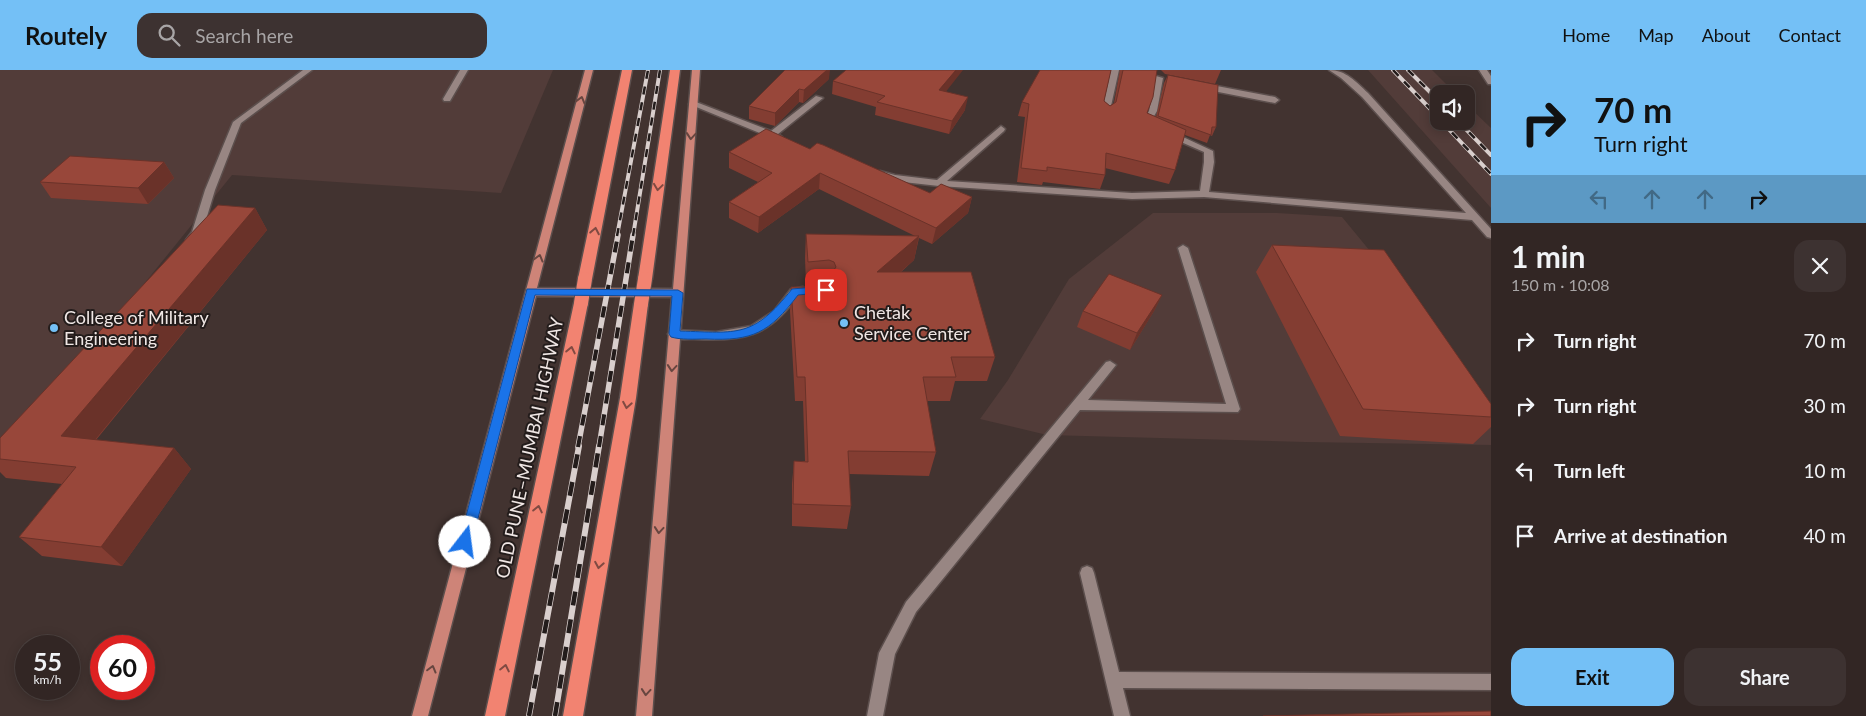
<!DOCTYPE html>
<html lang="en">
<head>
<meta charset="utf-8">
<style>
  :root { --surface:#322624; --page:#3d3231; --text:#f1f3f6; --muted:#a8a5a6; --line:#4d4341; --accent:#74c0f6 }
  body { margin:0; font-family:Lato,sans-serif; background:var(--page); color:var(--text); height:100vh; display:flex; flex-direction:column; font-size:19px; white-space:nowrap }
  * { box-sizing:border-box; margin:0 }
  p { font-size:16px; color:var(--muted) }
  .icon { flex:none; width:28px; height:28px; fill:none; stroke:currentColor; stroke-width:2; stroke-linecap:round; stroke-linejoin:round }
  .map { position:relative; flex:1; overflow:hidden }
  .drawer { display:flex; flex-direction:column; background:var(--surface); width:375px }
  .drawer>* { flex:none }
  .banner { background:#74c0f6; color:#111; overflow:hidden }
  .tools { position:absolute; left:1430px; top:15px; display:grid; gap:10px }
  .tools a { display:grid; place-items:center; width:45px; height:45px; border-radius:10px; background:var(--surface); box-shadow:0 2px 12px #0003,0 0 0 1px var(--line); font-size:25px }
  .speed { position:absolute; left:15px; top:565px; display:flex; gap:10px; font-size:25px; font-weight:700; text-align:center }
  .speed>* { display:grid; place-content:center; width:65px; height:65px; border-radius:50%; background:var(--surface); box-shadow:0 2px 12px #0003,0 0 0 1px var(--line); line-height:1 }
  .speed small { font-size:12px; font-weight:400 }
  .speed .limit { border:8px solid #d22; background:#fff; color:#111 }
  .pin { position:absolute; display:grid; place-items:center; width:42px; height:42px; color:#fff; margin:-21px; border-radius:10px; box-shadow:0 2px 8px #0006 }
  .me { position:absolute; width:55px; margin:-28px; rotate:15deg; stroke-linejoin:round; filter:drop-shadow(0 0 4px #0008) }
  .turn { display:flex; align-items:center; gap:18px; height:105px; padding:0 20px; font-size:22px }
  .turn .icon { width:65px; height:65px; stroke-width:2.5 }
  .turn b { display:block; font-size:35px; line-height:42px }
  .lanes { display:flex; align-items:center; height:48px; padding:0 20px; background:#0003; justify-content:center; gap:25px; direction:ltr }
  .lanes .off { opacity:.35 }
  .round { display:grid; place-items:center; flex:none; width:52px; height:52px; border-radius:15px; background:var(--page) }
  .overview { display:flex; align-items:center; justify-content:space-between; height:85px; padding:0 20px }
  h1 { font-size:30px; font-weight:700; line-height:38px }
  .primary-button { display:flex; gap:10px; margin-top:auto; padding:10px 20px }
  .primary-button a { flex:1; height:58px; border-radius:15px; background:var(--accent); color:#111; font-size:20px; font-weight:700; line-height:58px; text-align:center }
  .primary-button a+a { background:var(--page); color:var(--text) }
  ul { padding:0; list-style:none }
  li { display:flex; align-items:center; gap:15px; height:65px; padding:0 20px }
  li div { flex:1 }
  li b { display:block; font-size:19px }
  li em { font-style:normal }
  header { display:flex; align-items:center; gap:30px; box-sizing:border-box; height:70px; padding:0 25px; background:var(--accent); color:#111 }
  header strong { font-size:24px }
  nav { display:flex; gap:28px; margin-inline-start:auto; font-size:18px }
  .search { width:350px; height:45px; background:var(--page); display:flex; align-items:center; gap:12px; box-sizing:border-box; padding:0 18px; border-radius:15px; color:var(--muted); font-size:19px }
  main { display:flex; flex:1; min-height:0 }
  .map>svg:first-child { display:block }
</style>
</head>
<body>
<header>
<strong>Routely</strong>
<div class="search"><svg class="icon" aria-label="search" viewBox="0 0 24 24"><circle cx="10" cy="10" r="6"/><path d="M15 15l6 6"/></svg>Search here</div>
<nav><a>Home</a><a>Map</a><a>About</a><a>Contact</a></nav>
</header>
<main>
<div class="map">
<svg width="1491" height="646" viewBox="0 0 1491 646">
  <rect width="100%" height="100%" fill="#423330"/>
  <path fill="#523c39" d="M0,0H553L501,123L232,105L0,392Z
    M1368,0H1432L1456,24H1439V51H1466V34L1491,58V138Z
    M1153,143H1277L1342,147L1412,232L1491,356V375L1305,372L1047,365L980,349L1008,310L1069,209Z"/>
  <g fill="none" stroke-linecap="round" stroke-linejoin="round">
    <g stroke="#5c4f4d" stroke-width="3">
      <path id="minor" d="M303,0H312L241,53L215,120L202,163L195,172H187L186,170L192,162L205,120L233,52Z
        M460,0H468L450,31H444L443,29Z
        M1111,0H1119L1109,45L1105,48L1101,45Z
        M1329,0C1346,0 1356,12 1368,23L1491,159V168L1487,167L1472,150L1204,127L1132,129L939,116L894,111L875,104L880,101L895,105L937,110L1001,56L1005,59L1004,61L947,111L1132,123L1200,121L1204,92V82L1165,65L1164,63L1168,60L1213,81L1214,92L1209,122L1466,143L1362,27L1341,8Z
        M1479,0H1487L1491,6V14H1488Z
        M1156,6L1163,8L1157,41L1150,53L1153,57L1149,60L1146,59L1142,53L1149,41Z
        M1201,13L1275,27L1279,30L1275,33L1198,18L1197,16Z
        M816,26L823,28L778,64L782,67L777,70L689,34L696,32L771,61Z
        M1183,175L1188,178L1240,339L1238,342L1080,340L916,542L895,584L883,646H867L879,583L906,532L1106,292L1110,291L1116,295L1088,330L1226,334L1178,178Z
        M803,217L809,221L807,224L798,225C770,267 742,272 694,269C686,269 673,271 668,264L674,260L716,262L751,256L774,241L791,219Z
        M1087,496L1092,498L1094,503L1119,602L1491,604V620L1123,618L1130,646H1114L1080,503L1082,498Z"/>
    </g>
    <g stroke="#5c4f4d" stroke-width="3">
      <path id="major" d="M585,0H593L537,218L673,219L692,0H700L652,646H636L672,227L536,226L428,646H412Z"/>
    </g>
    <g stroke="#5c4f4d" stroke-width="3">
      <path id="highway" d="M622,0H632L592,209L585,213L578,209Z
        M670,0H680L652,209L645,213L638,209Z
        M581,228L586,230L588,233L505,646H485L574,233L576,230Z
        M641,229L646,231L648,234L636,328L583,646H563L620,328L634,234L636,231Z"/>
    </g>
    <use href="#minor" fill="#988683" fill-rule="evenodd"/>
    <use href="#major" fill="#ce8478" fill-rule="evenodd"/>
    <use href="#highway" fill="#f28371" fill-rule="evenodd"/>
    <g stroke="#d9cfcd" stroke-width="4">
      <path id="rail-far2" d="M1393,0L1439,48
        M1408,0L1439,31
        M1441,51L1491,104
        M1458,51L1491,85
        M617,166L648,0
        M633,166L660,0"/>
    </g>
    <g stroke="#d9cfcd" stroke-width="5.5">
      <path id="rail-far1" d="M578,377L618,165
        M599,377L633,165"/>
    </g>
    <g stroke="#d9cfcd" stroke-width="6">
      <path id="rail" d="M529,646L579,376
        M555,646L599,376"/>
    </g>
    <use href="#rail-far2" stroke="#231c1b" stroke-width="2.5" stroke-dasharray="8" stroke-linecap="butt"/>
    <use href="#rail-far1" stroke="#231c1b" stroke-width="4" stroke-dasharray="11" stroke-linecap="butt"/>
    <use href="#rail" stroke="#231c1b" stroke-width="4.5" stroke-dasharray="14" stroke-linecap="butt"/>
    <g stroke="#5c4f4d" stroke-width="16" stroke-linecap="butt">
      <path id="highway-bridge" d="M581,233L585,209
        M641,234L645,209"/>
    </g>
    <use href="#highway-bridge" stroke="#f28371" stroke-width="14"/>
  </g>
  <path fill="#833d32" d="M1120,0H1157L1147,43L1156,47L1164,13L1168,5L1216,57L1212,66L1210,65L1207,73L1185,65L1175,100L1169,114L1105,98V105L1100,119L1043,112L1042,115L1017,112L1025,47L1018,46L1022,32L1104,31L1110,36L1114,33Z
    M1161,0H1221L1215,14L1165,4Z
    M829,9L803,33L799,32L775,56L749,49V36Z
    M833,11L946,22L965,40L949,64L875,45L876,37L832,24Z
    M810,79L930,123L972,127L968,143L932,174L919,168L914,190L901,202L995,287L987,311H955L950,331H927L936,382L929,406L849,404L851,436L847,459L792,456V414L794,391H805L803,331H795L790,241L791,217H807V216H806L805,188L806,164L915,166L819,119L758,163L729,148V132L758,112L729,98V82Z
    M164,92L174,108L148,134L51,128L40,112Z
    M255,138L267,160L96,370L174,378L191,399L122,496L42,486L19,467L62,414L6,408L0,402V368Z
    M1272,175L1491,334V357L1473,374L1340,366L1256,202Z
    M1162,225L1154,241L1130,280L1077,257L1083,241Z"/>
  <path fill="#6a3229" d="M822,0H830L829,9L803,33L804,20Z
    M956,0H963L937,33L939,20Z
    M799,19V32L775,56V43Z
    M968,27L965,40L949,64L952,51Z
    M164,92L174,108L148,134L138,118Z
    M820,103L819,119L758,163L759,147Z
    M972,127L968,143L932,174L936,158Z
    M255,138L267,160L81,387L61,366Z
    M919,166L914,190L873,226L877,202Z
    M1162,225L1154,241L1130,280L1137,263Z
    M174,378L191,399L122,496L101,477Z"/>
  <path fill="#98473a" stroke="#6a3229" d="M785,0H827L804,20L799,19L775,43L749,36Z
    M846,0H956L939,20L968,27L952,51L877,32L885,26L833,11Z
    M1040,0H1111L1104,31L1110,36L1116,32L1123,0H1157L1153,27L1147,43L1186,60L1175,100L1106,83L1105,105L1047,97V101L1021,98L1029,34L1022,32Z
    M1168,5L1218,15L1216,57H1212L1211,65L1158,46Z
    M766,59L810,79L817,73L823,75L930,123L941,114L972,127L936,158L820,103L759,147L729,132L772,103L729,82Z
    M70,86L164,92L138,118L40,112Z
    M218,135L255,138L61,366L174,378L101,477L19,467L76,397L0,389V368Z
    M806,164L919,166L877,202H971L995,287H951L956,307H923L936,382L848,381L851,436L793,434L794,391L808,392L805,307H797L791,217H809L808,202L833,201L836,197L834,192L829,190L808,192Z
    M1272,175L1384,180L1491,334V347L1363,339Z
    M1109,204L1162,225L1137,263L1083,241Z
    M1491,641V646H1263Z"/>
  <defs><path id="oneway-chevron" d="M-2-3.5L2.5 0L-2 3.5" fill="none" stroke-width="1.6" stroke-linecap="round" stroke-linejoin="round" transform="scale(1.25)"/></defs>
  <g stroke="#674640">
    <use href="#oneway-chevron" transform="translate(581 30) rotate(-75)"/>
    <use href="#oneway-chevron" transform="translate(691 66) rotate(95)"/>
    <use href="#oneway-chevron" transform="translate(539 188) rotate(-75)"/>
    <use href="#oneway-chevron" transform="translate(672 298) rotate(95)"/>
    <use href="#oneway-chevron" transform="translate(659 460) rotate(95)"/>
    <use href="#oneway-chevron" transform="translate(432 599) rotate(-75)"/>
    <use href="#oneway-chevron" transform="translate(646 622) rotate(95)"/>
  </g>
  <g stroke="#804a42">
    <use href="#oneway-chevron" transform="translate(658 117) rotate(98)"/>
    <use href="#oneway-chevron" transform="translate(595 161) rotate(-79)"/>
    <use href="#oneway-chevron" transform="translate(571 280) rotate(-78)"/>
    <use href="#oneway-chevron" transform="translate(627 335) rotate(100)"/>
    <use href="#oneway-chevron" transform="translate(538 439) rotate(-78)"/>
    <use href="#oneway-chevron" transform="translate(599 495) rotate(100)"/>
    <use href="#oneway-chevron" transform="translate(505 598) rotate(-78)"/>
  </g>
  <path fill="#1a73e8" stroke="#114b97" d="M826,216L829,217V222L798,225C769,263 753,271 706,269C694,269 681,270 671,267L669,264L672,226L535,225L472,472L470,476L465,478L461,476L459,472L527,219L678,220L683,223L680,261C738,263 753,268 792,219Z"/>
  <g fill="#74c0f6" stroke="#231c1b" stroke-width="2">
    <circle cx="844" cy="253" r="5"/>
    <circle cx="54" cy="258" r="5"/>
  </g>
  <g text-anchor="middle" stroke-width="4" stroke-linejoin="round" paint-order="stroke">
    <g font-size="18" fill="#f0e7e5" stroke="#231c1b" text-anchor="start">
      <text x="854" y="249">Chetak<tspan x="854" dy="21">Service Center</tspan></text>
      <text x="64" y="254">College of Military<tspan x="64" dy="21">Engineering</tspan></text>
    </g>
    <g font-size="18" fill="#f0e7e5" stroke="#231c1b">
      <text transform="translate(530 378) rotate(-78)" y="6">OLD PUNE–MUMBAI HIGHWAY</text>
    </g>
  </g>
</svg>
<div class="tools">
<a><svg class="icon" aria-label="sound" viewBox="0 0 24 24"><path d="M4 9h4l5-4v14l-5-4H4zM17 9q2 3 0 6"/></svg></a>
</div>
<div class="speed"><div>55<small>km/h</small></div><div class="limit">60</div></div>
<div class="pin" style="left:826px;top:220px;background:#d93025"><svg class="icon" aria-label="arrive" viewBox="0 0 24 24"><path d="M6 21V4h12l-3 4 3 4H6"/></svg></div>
<svg class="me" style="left:465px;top:472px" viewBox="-20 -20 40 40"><circle r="19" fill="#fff"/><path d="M0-13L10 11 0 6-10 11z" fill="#1a73e8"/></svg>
</div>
<section class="drawer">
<div class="banner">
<div class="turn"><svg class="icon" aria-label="right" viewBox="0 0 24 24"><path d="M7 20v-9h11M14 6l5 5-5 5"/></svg><div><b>70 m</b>Turn right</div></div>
<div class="lanes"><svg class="icon off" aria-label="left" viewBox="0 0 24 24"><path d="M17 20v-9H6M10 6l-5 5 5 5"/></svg><svg class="icon off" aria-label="ahead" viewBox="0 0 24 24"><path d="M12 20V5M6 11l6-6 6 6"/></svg><svg class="icon off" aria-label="ahead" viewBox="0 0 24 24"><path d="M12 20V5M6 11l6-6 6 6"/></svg><svg class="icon" aria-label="right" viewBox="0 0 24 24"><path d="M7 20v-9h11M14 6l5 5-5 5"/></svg></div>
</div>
<div class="overview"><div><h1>1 min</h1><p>150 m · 10:08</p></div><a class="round"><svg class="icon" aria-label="close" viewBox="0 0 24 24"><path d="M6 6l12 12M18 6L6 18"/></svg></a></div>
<ul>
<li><svg class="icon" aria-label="right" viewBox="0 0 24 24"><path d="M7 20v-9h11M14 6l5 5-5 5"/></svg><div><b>Turn right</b></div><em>70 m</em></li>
<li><svg class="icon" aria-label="right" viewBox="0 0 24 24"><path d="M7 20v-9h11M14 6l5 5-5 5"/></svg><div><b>Turn right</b></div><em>30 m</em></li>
<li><svg class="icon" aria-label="left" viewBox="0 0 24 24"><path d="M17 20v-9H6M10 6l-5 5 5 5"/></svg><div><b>Turn left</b></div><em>10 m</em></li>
<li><svg class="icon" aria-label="arrive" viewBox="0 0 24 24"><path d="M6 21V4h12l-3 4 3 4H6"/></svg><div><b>Arrive at destination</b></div><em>40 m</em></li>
</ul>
<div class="primary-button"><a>Exit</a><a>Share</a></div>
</section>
</main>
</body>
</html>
